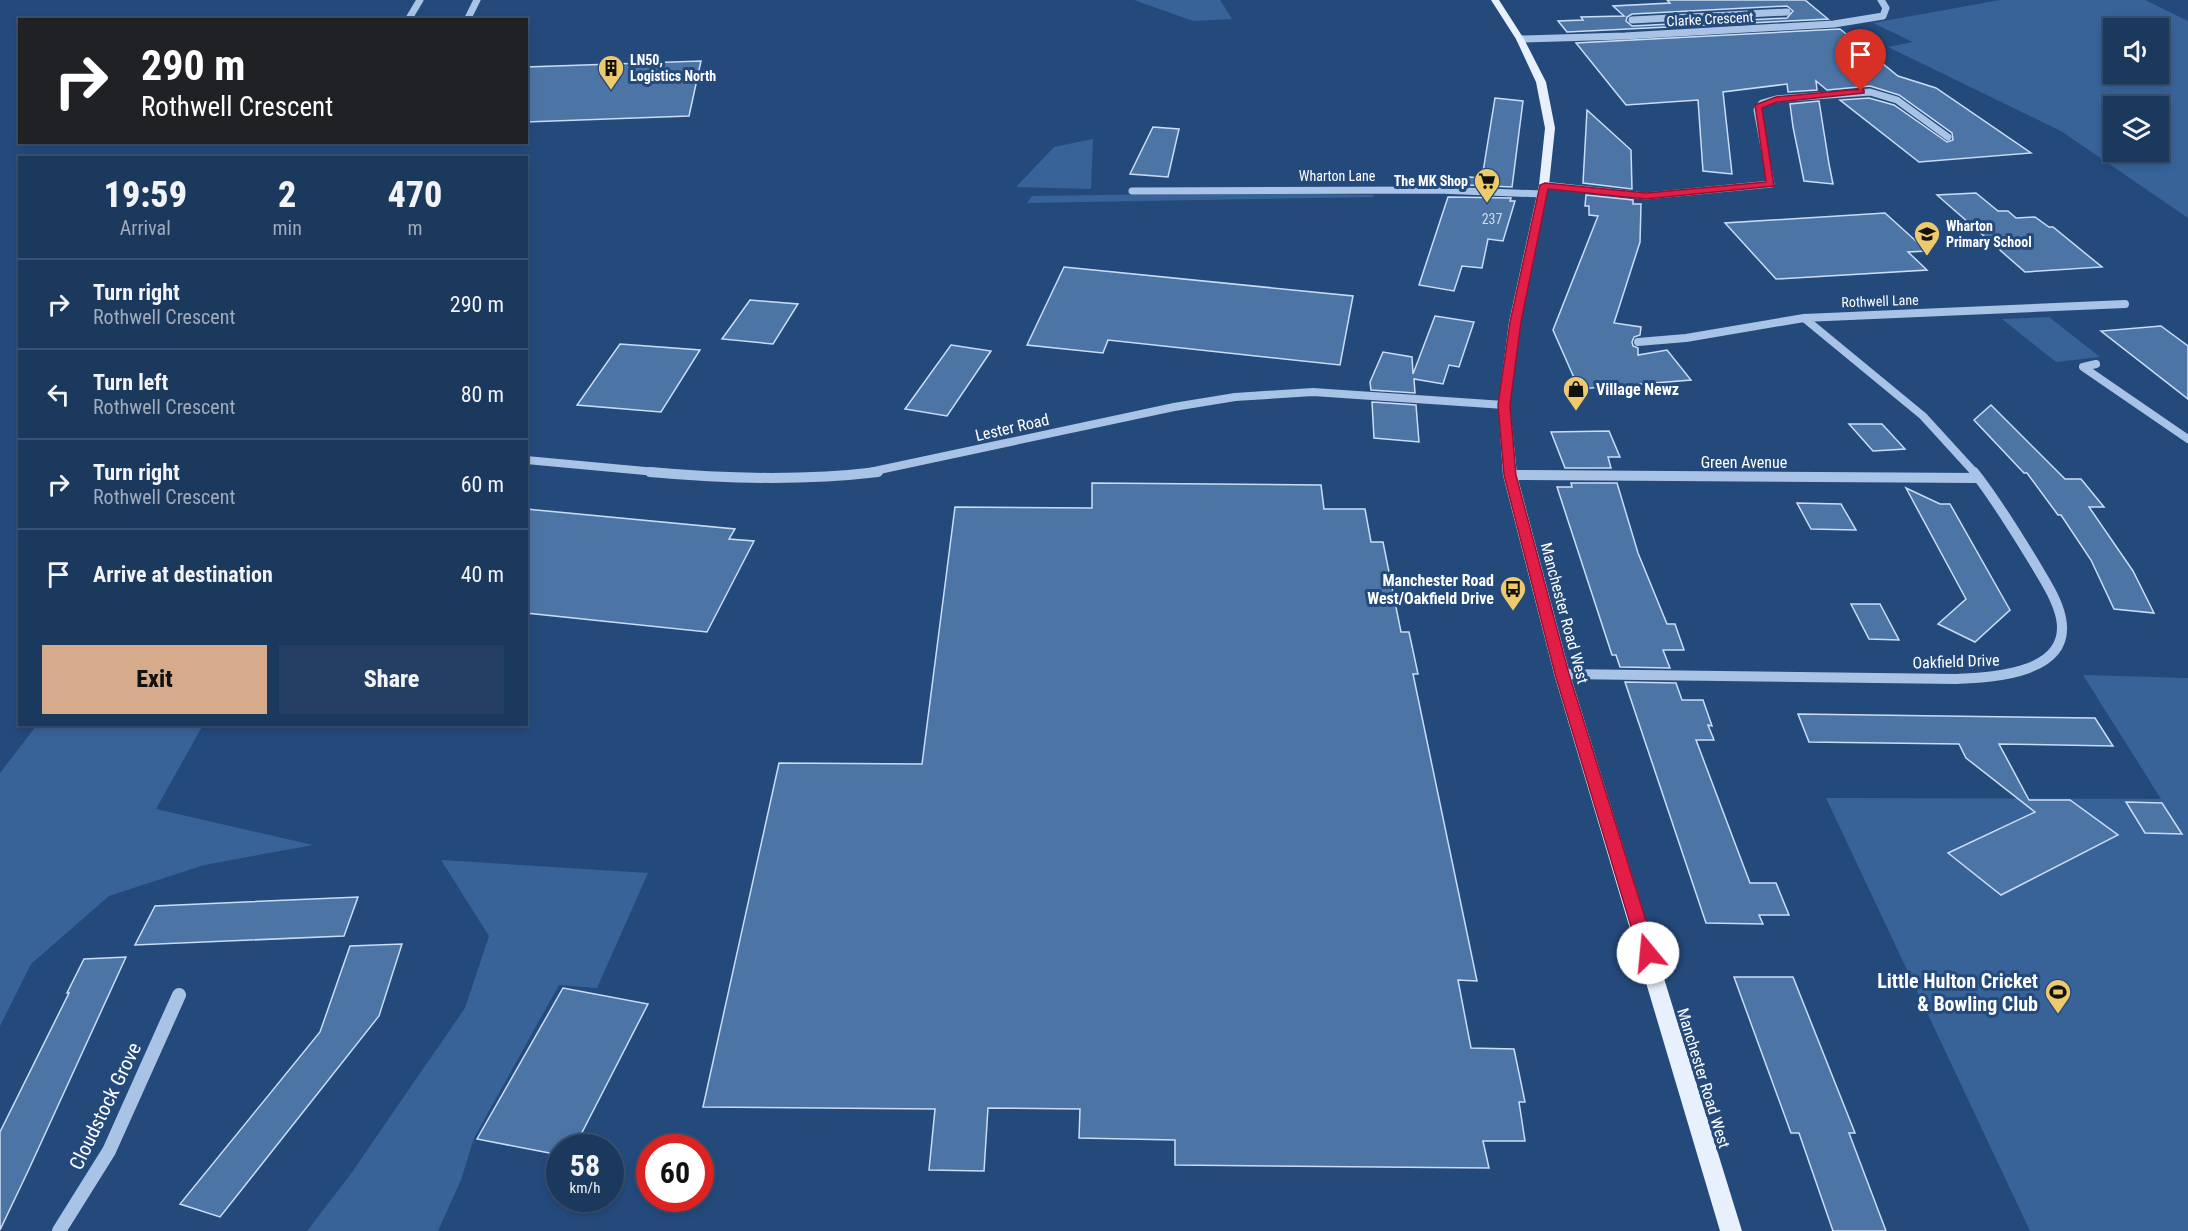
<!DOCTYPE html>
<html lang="en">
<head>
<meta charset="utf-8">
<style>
  :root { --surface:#1b385d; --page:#243f63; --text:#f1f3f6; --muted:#a0acbc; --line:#395272; --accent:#d6ab8b }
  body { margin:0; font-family:"Roboto Condensed",sans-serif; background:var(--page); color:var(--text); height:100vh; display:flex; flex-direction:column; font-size:22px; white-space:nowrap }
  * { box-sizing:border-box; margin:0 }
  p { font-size:20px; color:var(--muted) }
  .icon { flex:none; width:33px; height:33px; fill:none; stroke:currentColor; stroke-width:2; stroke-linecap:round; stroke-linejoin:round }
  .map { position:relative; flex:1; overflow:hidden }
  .sheet { position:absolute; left:18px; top:156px; width:510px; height:570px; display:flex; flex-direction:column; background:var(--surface); border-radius:0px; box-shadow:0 3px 9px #0003,0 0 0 2px var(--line) }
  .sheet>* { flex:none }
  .hud { position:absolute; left:18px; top:18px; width:510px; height:126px; border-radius:0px; box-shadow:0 3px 9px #0003,0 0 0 2px var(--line); background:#202124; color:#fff; overflow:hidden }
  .tools { position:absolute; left:2103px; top:18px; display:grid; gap:12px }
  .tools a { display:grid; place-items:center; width:66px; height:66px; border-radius:0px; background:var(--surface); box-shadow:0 3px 9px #0003,0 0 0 2px var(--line); font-size:30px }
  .speed { position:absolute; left:546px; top:1134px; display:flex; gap:12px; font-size:30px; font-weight:700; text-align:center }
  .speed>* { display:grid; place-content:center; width:78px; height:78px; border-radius:50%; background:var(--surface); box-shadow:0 3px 9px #0003,0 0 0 2px var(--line); line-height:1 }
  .speed small { font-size:15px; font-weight:400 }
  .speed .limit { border:9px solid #d22; background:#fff; color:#111 }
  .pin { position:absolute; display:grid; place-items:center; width:51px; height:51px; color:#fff; margin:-62px -26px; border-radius:50% 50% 50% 0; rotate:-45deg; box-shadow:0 0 6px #0007 }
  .pin .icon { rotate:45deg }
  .me { position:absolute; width:66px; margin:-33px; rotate:343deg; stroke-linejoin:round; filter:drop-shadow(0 0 4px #0008) }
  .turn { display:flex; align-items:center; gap:21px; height:126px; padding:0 24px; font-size:27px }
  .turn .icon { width:78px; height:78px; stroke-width:2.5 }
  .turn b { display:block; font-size:42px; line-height:51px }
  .eta { display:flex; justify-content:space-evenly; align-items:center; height:102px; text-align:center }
  .eta b { font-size:36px; font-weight:800; line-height:42px }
  .action { display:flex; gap:12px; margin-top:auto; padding:12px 24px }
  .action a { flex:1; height:69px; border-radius:0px; background:var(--accent); color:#111; font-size:24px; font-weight:800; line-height:69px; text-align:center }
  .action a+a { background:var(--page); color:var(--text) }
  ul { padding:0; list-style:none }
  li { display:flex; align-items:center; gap:18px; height:90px; padding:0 24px; border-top:2px solid var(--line) }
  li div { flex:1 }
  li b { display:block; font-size:22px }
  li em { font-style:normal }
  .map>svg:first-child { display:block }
</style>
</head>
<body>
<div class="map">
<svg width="2188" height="1231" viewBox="0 0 2188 1231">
  <rect width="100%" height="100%" fill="#244a7c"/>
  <path fill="#386399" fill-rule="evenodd" d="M1134,0H1220L1232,19L1193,21Z
    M2000,0H2145L2188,21V218L2061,131L1888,47L1913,42L1873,23ZM2114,28H2158V74H2114ZM2114,106H2158V152H2114Z
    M1093,139L1091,189L1016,187L1054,147Z
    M1249,193L1373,195L1374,197L1027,203L1032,196Z
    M2049,317L2100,357L2056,362L2002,319Z
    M2083,675L2188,678V1231H2030L1826,798L2161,799Z
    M37,725H203L156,809L313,845L204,865L109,896L31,964L0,1026V773Z
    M441,860L648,873L597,988L559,985L474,1138L461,1180L438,1231H307L350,1175L465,1008L489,936Z"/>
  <path fill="#4c74a5" stroke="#cbddf4" stroke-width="1.5" fill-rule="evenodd" d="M1667,0H1805L1828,19L1567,32L1558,21L1583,20L1581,17L1624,16L1613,6L1670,3ZM1787,6L1793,11L1787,18L1632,26L1626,21L1627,17L1632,14Z
    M1840,29L1898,76L1936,88L2031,153L1919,162L1840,100L1869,98L1894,105L1947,142L1953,140L1952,133L1899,95L1870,86L1827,90L1816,81L1817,90L1788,92L1787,84L1723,92L1732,174L1703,171L1698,100L1626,105L1576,43Z
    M701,61L689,116L526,122V67Z
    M1495,98L1523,101L1512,187L1467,185L1469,177L1482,178Z
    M1819,101L1829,164L1833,184L1804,181L1793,127L1790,104Z
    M1587,110L1631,150L1632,189L1583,183Z
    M1153,127L1179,129L1168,177L1130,174Z
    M1976,193L1998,211H2008L2016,218L2035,217L2049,227H2053L2102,267L2025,272L1937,195Z
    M1586,195L1633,200V204H1641L1640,242L1614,323L1641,327L1640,335L1634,337L1632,342L1633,346L1638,348V355L1667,350L1691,380L1579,389L1553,330L1598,216L1589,215V206H1585Z
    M1448,197L1511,198L1510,201H1515L1503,241L1488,239L1482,268L1462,266L1454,291L1419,285Z
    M1885,213L1927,251L1908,252L1927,270L1776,279L1725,223Z
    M1064,267L1353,296L1340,365L1108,340L1103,353L1027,345Z
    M750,300L798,304L773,344L722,339Z
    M1435,316L1474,322L1459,367L1449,365L1443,384L1414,379L1415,393L1371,390L1370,382L1383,352L1412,357L1413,374Z
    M2161,326L2188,346V399L2101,331Z
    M620,344L700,350L661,412L577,405Z
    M951,345L991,351L947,416L905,409Z
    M1372,402L1416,405L1419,442L1374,438Z
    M1991,405L2065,479H2081L2104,507H2089L2133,571L2154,613L2114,609L2091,560L2061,515H2058L2027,473H2024L1974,420Z
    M1849,424H1882L1905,449L1873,451Z
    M1609,431L1620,457H1608L1611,468H1565L1551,432Z
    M1092,483L1321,485L1324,509H1365L1371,542H1383L1401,632H1409L1418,674H1413L1477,981L1458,980L1471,1048L1514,1049L1525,1102H1519L1525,1141H1483L1489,1168L1175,1165V1140L1079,1138L1080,1109L988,1108L984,1171L929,1170L935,1109L703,1107L779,763L922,764L955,507L1092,508Z
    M1571,483H1617L1638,553L1667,624H1675L1684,650H1663L1670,668L1620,667L1616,655H1612L1557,487H1572Z
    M1906,488L1940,504H1950L2010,610L1975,642L1938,624L1966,599Z
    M1797,503L1841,504L1856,530L1811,529Z
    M526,509L735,529L729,539L754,541L707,632L526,613Z
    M1851,604H1880L1899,640L1869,639Z
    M1625,682L1676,683L1682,700H1703L1712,726L1708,725L1714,740H1696L1750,883H1776L1789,915H1759L1763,924L1706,923Z
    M1798,714L2095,718L2113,746L1999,744L2029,800H2070L2118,835L2001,895L1948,853L2035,812L1966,758L1959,744L1809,742Z
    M2126,802L2162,803L2182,834L2145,833Z
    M358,897L344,936L135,945L155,906Z
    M402,944L379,1016L220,1217L180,1204L320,1032L350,946Z
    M126,957L29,1169L0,1230V1132L69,993H67L84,959Z
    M1734,977H1793L1855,1133H1849L1886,1231H1833L1799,1133H1791Z
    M563,988L648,1004L574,1148H560V1155L477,1139Z"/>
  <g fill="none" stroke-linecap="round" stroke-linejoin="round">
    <path stroke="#a8c3e5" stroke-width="7" d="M408,20L420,0
      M467,20L477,0
      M1632,20L1787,12
      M1520,39L1625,36L1834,24L1883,16L1886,8L1881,0
      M1544,185L1646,196L1771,184L1757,110L1762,103L1776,99L1870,92L1897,100L1948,137
      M1132,191L1438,190L1542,194"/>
    <path stroke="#a8c3e5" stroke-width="8" d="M1804,318L1923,416L1975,473
      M1638,342L1686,338L1804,318L2125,304
      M2096,364L2083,367L2188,439
      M526,460L667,473
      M865,473L1174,407L1235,397L1313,392L1504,405"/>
    <path stroke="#a8c3e5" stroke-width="10" d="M650,472C726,479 802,481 878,472
      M1510,475L1978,478
      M1562,674L1957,679C1993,677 2072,674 2061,618C2057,599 2045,581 2035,564C2016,533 1997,501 1974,472"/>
    <path stroke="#a8c3e5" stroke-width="14" d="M59,1231L109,1151L179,995"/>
    <path fill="#e8f0fd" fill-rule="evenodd" d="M1491,0H1499L1524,39L1546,82L1555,128L1549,185L1521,322L1510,405L1517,475L1570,674L1742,1231H1720L1554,674L1503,475L1498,405L1509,322L1539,185L1545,128L1536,82L1516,39Z"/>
  </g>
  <path fill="#e11d48" stroke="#92132f" stroke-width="1.5" d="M1861,89L1864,90V93L1777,102L1762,108L1774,186L1646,199L1548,189L1521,322L1510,405L1516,475L1569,674L1656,953L1654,957L1648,959L1642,957L1639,953L1555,674L1504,475L1498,405L1510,322L1538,194L1540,185L1545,183L1646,193L1766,182L1755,105L1776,97Z"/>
  <defs>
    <g id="building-pin" transform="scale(1.35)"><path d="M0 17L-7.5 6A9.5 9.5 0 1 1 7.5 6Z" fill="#efca6c" stroke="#244a7c"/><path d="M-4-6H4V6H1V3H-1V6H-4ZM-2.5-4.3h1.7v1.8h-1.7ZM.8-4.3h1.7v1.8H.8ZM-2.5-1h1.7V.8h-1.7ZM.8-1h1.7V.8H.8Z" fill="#111"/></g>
    <g id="supermarket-pin" transform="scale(1.35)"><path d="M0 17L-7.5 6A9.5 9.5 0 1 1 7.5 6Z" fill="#efca6c" stroke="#244a7c"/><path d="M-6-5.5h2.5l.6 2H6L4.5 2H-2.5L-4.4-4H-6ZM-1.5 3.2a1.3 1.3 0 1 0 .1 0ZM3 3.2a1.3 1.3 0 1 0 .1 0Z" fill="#111"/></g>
    <g id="school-pin" transform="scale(1.35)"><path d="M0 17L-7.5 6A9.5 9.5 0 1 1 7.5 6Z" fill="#efca6c" stroke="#244a7c"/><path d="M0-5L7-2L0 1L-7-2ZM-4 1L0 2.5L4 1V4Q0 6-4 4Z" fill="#111"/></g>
    <g id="shop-pin" transform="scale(1.35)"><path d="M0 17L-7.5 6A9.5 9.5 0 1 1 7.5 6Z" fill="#efca6c" stroke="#244a7c"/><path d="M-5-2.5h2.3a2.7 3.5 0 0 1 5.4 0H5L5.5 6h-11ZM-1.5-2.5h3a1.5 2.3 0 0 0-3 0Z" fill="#111"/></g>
    <g id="bus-pin" transform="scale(1.35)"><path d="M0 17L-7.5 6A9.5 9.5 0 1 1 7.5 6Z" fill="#efca6c" stroke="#244a7c"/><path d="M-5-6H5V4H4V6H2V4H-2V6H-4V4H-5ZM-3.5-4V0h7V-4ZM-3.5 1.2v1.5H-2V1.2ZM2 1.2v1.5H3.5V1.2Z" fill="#111"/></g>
    <g id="stadium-pin" transform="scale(1.35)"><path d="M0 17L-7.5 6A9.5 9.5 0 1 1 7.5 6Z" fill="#efca6c" stroke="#244a7c"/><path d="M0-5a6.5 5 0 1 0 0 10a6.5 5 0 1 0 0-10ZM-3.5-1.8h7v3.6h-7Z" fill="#111"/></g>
  </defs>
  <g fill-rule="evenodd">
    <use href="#building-pin" x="611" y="68"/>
    <use href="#supermarket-pin" x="1487" y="181"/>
    <use href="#school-pin" x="1927" y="234"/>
    <use href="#shop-pin" x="1576" y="389"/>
    <use href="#bus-pin" x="1513" y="589"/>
    <use href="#stadium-pin" x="2058" y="992"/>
  </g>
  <g text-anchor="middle" stroke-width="6" stroke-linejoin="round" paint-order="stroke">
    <g font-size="14" fill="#fff" stroke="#244a7c">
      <text transform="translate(1710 19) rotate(-3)" y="5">Clarke Crescent</text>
      <text x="1337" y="181">Wharton Lane</text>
      <text transform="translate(1880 301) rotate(-2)" y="5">Rothwell Lane</text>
    </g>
    <g font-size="14" font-weight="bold" fill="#fff" stroke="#244a7c" text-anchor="start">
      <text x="630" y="65">LN50,<tspan x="630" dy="16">Logistics North</tspan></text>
      <text x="1468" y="186" text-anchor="end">The MK Shop</text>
      <text x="1946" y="231">Wharton<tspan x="1946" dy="16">Primary School</tspan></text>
    </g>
    <g font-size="14" fill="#d2dce8">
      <text x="1492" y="224">237</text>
    </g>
    <g font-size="16" font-weight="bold" fill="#fff" stroke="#244a7c" text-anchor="start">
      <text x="1596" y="395">Village Newz</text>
      <text x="1494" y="586" text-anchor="end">Manchester Road<tspan x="1494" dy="18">West/Oakfield Drive</tspan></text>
    </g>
    <g font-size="16" fill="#fff" stroke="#244a7c">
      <text transform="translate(1012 427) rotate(-13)" y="6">Lester Road</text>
      <text x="1744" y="468">Green Avenue</text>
      <text transform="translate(1565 613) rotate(75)" y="6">Manchester Road West</text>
      <text transform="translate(1956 661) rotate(-2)" y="6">Oakfield Drive</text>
      <text transform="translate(1704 1078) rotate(73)" y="6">Manchester Road West</text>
    </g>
    <g font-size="20" font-weight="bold" fill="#fff" stroke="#244a7c" text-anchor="end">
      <text x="2038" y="988">Little Hulton Cricket<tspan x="2038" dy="23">&amp; Bowling Club</tspan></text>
    </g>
    <g font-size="20" fill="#fff" stroke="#244a7c">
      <text transform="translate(105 1106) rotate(-64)" y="7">Cloudstock Grove</text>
    </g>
  </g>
</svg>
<div class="tools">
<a><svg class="icon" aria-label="sound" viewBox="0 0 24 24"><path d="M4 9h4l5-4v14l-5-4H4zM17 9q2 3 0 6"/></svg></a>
<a><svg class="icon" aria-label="layers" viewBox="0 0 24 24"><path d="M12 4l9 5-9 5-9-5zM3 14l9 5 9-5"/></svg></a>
</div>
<div class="speed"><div>58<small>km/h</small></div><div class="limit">60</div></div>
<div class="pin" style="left:1861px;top:91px;background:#d93025"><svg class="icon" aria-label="arrive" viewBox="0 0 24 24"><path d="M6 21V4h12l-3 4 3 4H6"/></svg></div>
<svg class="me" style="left:1648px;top:953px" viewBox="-20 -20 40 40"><circle r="19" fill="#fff"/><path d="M0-13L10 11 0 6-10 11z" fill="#e11d48"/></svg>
<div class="hud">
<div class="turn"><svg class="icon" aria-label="right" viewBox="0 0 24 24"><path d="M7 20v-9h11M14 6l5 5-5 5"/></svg><div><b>290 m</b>Rothwell Crescent</div></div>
</div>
<section class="sheet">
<div class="eta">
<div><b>19:59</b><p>Arrival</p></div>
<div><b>2</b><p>min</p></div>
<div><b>470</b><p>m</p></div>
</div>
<ul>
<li><svg class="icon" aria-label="right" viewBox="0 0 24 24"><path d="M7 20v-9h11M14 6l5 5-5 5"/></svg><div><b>Turn right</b><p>Rothwell Crescent</p></div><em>290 m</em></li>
<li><svg class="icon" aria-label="left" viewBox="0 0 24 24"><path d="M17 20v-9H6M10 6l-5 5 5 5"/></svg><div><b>Turn left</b><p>Rothwell Crescent</p></div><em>80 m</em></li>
<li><svg class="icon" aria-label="right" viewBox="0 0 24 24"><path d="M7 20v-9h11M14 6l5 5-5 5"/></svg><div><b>Turn right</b><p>Rothwell Crescent</p></div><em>60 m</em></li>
<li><svg class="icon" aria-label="arrive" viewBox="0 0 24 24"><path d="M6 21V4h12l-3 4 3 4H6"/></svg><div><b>Arrive at destination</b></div><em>40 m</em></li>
</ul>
<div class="action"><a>Exit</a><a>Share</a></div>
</section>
</div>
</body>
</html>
